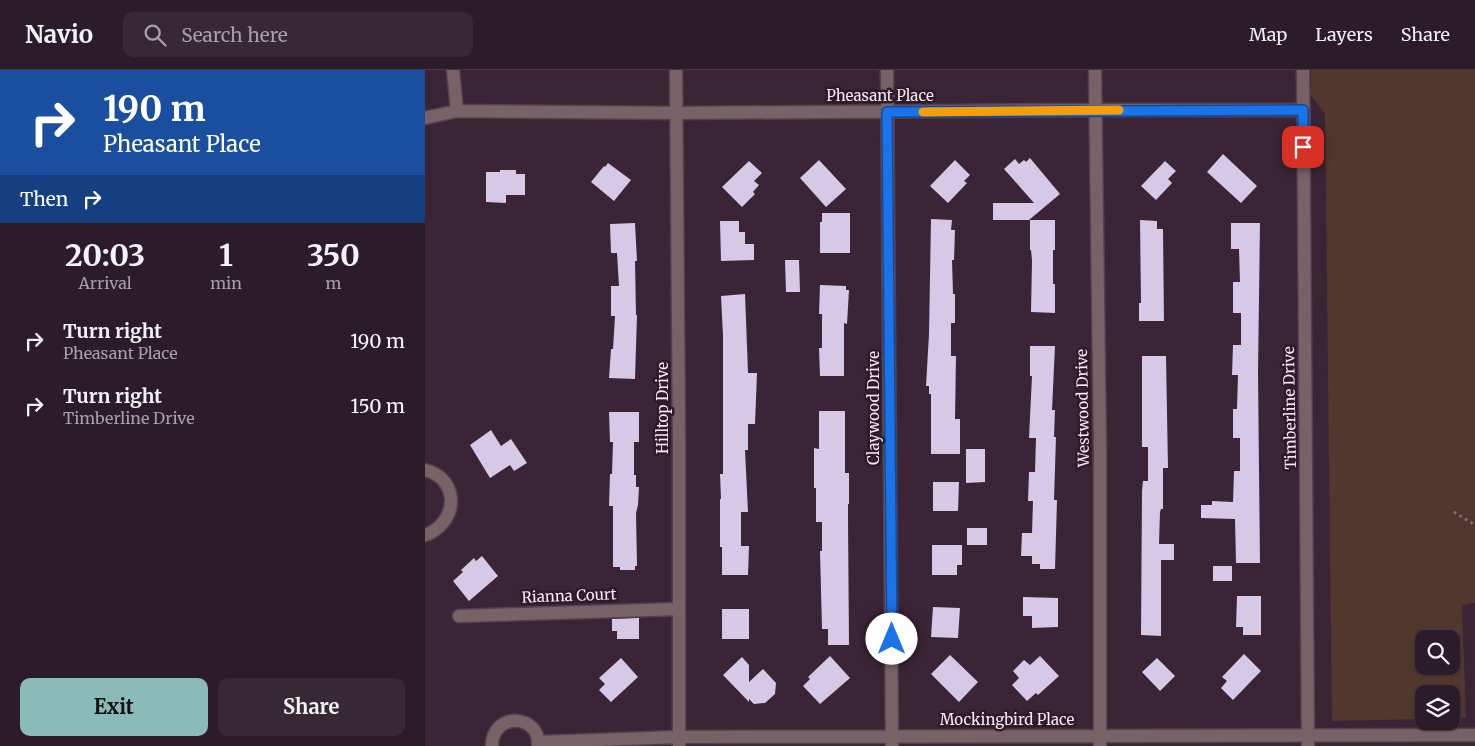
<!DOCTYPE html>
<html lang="en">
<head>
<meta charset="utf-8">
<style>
  :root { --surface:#2c1b28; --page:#382834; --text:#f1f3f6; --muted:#a6a1a8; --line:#483945; --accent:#8bbbb9 }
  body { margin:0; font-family:Merriweather,serif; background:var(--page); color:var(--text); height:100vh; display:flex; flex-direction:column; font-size:19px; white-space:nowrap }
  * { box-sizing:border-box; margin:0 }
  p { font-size:16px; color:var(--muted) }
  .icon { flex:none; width:28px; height:28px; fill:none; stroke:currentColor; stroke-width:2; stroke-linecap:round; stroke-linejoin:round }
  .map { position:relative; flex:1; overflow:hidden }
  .drawer { display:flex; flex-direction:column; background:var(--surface); width:425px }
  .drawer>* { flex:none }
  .top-card { background:#1a4fa0; color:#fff; overflow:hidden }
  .controls { position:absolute; left:990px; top:560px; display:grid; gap:10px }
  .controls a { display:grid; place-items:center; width:45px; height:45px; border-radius:10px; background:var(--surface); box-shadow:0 1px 4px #0004,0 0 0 1px var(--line); font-size:25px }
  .pin { position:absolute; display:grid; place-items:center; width:42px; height:42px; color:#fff; margin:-21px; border-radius:10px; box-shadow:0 2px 8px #0006 }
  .me { position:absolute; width:55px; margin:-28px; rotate:0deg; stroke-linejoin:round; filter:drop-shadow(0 0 4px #0008) }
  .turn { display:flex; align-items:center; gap:18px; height:105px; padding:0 20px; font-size:22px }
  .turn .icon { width:65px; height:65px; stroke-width:2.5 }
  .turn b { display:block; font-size:35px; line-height:42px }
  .then { display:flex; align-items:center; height:48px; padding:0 20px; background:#0003; gap:10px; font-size:19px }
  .eta { display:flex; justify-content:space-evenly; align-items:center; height:85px; text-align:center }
  .eta b { font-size:30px; font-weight:700; line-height:35px }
  .button { display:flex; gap:10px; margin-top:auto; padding:10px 20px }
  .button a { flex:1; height:58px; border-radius:10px; background:var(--accent); color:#111; font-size:20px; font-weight:700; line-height:58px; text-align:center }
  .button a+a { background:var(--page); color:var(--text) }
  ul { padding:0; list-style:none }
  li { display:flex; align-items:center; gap:15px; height:65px; padding:0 20px }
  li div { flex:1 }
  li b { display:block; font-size:19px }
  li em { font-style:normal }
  header { display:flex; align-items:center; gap:30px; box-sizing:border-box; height:70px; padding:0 25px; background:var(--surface); border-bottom:1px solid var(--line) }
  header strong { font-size:24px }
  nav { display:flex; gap:28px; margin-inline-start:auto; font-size:18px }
  .search { width:350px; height:45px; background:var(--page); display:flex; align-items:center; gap:12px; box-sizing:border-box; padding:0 18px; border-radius:10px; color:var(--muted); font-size:19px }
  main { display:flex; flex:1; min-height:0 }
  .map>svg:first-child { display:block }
</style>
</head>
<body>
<header>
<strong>Navio</strong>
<div class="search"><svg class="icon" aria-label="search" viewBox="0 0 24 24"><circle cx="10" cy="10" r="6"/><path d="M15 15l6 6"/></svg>Search here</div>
<nav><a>Map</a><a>Layers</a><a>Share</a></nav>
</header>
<main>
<section class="drawer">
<div class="top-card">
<div class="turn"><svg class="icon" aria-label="right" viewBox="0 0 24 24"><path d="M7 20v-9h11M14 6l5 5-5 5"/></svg><div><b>190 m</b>Pheasant Place</div></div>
<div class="then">Then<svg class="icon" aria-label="right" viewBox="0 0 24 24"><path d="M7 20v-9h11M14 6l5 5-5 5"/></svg></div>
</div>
<div class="eta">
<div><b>20:03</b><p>Arrival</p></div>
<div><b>1</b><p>min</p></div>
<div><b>350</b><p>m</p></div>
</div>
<ul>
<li><svg class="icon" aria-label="right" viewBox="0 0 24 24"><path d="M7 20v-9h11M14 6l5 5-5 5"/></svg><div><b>Turn right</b><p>Pheasant Place</p></div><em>190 m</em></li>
<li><svg class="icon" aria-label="right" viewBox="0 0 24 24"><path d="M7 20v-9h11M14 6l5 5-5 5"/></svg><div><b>Turn right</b><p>Timberline Drive</p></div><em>150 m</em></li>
</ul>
<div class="button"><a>Exit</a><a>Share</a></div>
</section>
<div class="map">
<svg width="1050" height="676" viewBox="0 0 1050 676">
  <rect width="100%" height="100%" fill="#3a2435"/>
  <path fill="#52372e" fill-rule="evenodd" d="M886,0H1050V533L1037,535L1041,648H1026V624H999V649L907,651L900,44L886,25ZM999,569H1026V596H999Z"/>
  <path fill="#d5c9e7" d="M798,84L832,116L816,133L782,102Z
    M605,88L635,124L604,150H568V133H609L579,99L590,89L594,94L599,90L601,92Z
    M394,90L421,119L401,137L375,108Z
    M530,90L545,105L539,111L542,113L523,133L505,116Z
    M324,91L337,103L329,111L334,115L328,122L330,124L317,137L297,117Z
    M740,91L751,101L743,109L747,113L731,130L716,116Z
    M183,93L206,110L189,131L166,112L179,96L180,97Z
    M75,100H91V104H100V125H81V133L61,132V102H75Z
    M397,143H425V183H395V152H397Z
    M506,149L527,150L526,160H530L529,190H527L528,224H530V253H526V286H531L530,349H535V384H506V324H504V316H501L504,264Z
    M605,150H630V180H628V214H630V243L606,242L607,190L606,180H605Z
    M715,150L732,151V159H738L739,251H714V233H716Z
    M295,151H314V162H320V174H329V190L296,191Z
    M210,153L212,191H210L211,245H212L210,309L184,308L186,279H188L190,246H186V216H194L192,183H186L185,154Z
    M806,153H835L833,303L835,493H811L810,449L776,448V435H787V431L808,432L809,401H815V368H808V339H812L813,305H807L808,275H816V243H808V212H815L814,179H806Z
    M360,190H374L375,222H361Z
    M395,215L421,216V220H424L422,254L419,253V306H395L394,278H397V244H394Z
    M320,224L323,303H332L330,354H323V380H320L323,442H316V476H324L323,505H297V477H295V429H296L295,404H298V266L296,226Z
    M605,276H630L627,340H630L629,367H631L629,430H632L630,499H615V494H607V486H596L597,463H607L608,431H603L604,402H610L611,368H604L607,306H605Z
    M717,286H741L743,398H738V439H736L735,442L734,474H749V490H736V566L716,565L717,421L718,411H723V377H717Z
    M394,341H420V403H424V434H423V448L424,575H403V559H397L395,481H397V452H391V418H389V378L394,379Z
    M184,342H214V372H209V405H211V417H214L213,435L211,443L212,496H210V500H195V497H188V436H184L185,404H187L188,372H185Z
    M66,360L76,376L86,369L102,393L89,401L85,395L65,408L45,375Z
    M541,379H560V412L541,413Z
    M508,412H534L533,441H508Z
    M542,458H562V475H542Z
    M507,475H537V495H532V505H507Z
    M57,486L73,506L44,531L28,511L38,502L36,500L49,488L51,491Z
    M788,496H807V511H788Z
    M812,526H836V565H818V557H811Z
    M598,527L633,528V557L607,558V546H598Z
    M508,537L535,538L533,568L506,567Z
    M297,539H324V569H297Z
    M214,548V569H192V561H187V549Z
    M819,584L836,601L808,630L796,618L802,611L797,607Z
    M525,585L553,612L534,632L506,604Z
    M405,586L425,608L395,634L378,616L385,609L383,607Z
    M615,586L634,606L613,625L611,623L602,631L587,615L594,608L588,601L599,590L605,595Z
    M317,587L324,595V612L338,599L351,613L350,624L340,633L329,634L324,629V632L298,605Z
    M196,588L213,607L186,632L174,620L180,614L174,608Z
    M732,588L750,606L735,621L717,602Z"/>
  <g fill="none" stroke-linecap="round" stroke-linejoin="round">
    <g stroke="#554050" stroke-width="15">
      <path id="minor" d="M28,0L32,41
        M251,0L254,368V676
        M462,0L467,676
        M670,0L675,380V676
        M878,0L883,676
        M0,48L32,41L251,43L670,40H878
        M0,400C30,407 35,442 10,460C7,462 5,464 0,465
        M34,546L254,539
        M114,672L254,667L1050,665
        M67,676C67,641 116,644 113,676"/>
    </g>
    <path stroke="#84707f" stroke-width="3" stroke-dasharray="2.5 4" stroke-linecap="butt" d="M1029,442L1050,455"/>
    <use href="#minor" stroke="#796266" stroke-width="12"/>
  </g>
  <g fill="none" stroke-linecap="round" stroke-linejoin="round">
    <g stroke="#114b97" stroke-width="12">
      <path id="route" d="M467,569L462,42L878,40V77"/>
    </g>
    <use href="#route" stroke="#1a73e8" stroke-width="9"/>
    <path stroke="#f59e0b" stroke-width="9" d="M498,42L694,40"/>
  </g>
  <g text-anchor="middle" stroke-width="5" stroke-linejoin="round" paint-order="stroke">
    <g font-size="15" fill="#f8e9f3" stroke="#2f1a2a">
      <text x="455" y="31">Pheasant Place</text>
      <text transform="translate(238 338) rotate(-90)" y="5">Hilltop Drive</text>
      <text transform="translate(449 338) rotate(-90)" y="5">Claywood Drive</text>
      <text transform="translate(658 338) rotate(-91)" y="5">Westwood Drive</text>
      <text transform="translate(865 338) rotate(-91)" y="5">Timberline Drive</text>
      <text transform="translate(144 526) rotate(-2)" y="5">Rianna Court</text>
      <text x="582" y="655">Mockingbird Place</text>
    </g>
  </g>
</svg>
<div class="controls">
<a><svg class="icon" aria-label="search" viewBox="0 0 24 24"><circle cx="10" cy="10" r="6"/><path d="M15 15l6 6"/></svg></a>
<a><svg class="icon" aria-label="layers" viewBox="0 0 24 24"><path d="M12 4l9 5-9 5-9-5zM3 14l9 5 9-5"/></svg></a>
</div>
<div class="pin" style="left:878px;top:77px;background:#d93025"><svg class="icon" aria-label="arrive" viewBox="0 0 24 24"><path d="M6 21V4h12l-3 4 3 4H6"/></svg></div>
<svg class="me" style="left:467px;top:569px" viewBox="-20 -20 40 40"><circle r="19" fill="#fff"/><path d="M0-13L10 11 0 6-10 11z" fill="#1a73e8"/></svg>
</div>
</main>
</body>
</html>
